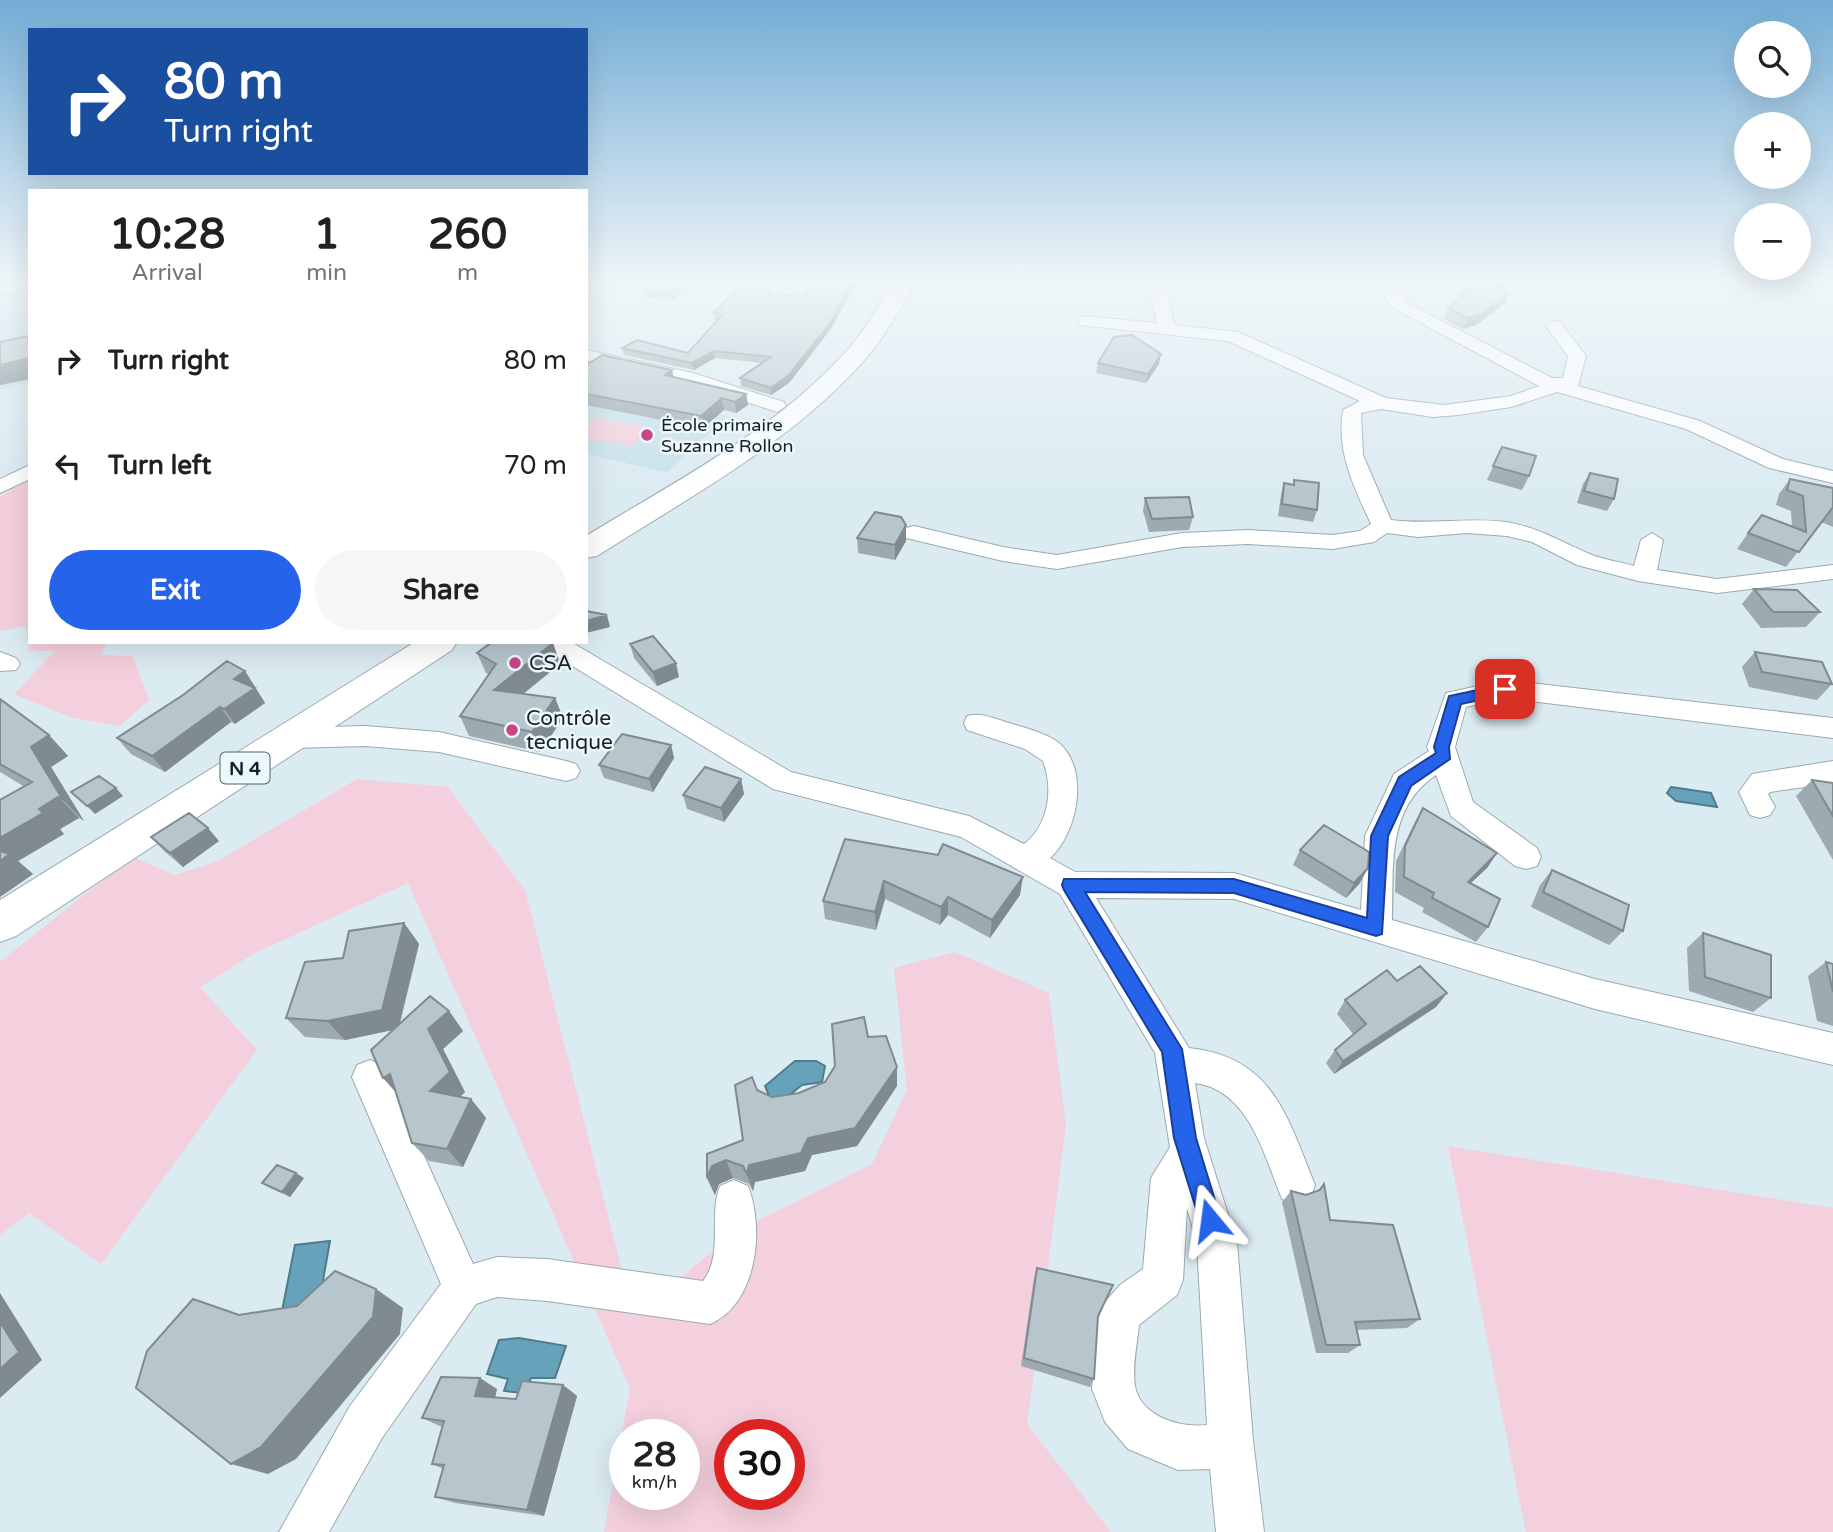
<!DOCTYPE html>
<html lang="en">
<head>
<meta charset="utf-8">
<style>
  :root { --surface:#fff; --page:#f6f6f6; --text:#202124; --muted:#757577; --accent:#2563eb }
  body { margin:0; font-family:"Varela Round",sans-serif; background:var(--page); color:var(--text); height:100vh; display:flex; flex-direction:column; font-size:26px; white-space:nowrap }
  * { box-sizing:border-box; margin:0 }
  p { font-size:23px; color:var(--muted) }
  .icon { flex:none; width:38px; height:38px; fill:none; stroke:currentColor; stroke-width:2; stroke-linecap:round; stroke-linejoin:round }
  .map { position:relative; flex:1; overflow:hidden }
  .panel { position:absolute; left:28px; top:189px; width:560px; height:455px; display:flex; flex-direction:column; background:var(--surface); border-radius:0px; box-shadow:0 7px 28px #0002 }
  .panel>* { flex:none }
  .guide { position:absolute; left:28px; top:28px; width:560px; height:147px; border-radius:0px; box-shadow:0 7px 28px #0002; background:#1a4fa0; color:#fff; overflow:hidden }
  .tools { position:absolute; left:1734px; top:21px; display:grid; gap:14px }
  .tools a { display:grid; place-items:center; width:77px; height:77px; border-radius:50%; background:var(--surface); box-shadow:0 7px 28px #0002; font-size:35px }
  .speed { position:absolute; left:609px; top:1419px; display:flex; gap:14px; font-size:35px; font-weight:700; text-align:center }
  .speed>* { display:grid; place-content:center; width:91px; height:91px; border-radius:50%; background:var(--surface); box-shadow:0 7px 28px #0002; line-height:1 }
  .speed small { font-size:18px; font-weight:400 }
  .speed .limit { border:10px solid #d22; background:#fff; color:#111 }
  .pin { position:absolute; display:grid; place-items:center; width:60px; height:60px; color:#fff; margin:-30px; border-radius:14px; box-shadow:0 4px 10px #0006 }
  .me { position:absolute; width:77px; margin:-38px; rotate:344deg; stroke-linejoin:round; filter:drop-shadow(0 0 5px #0008) }
  .turn { display:flex; align-items:center; gap:24px; height:147px; padding:0 21px; font-size:32px }
  .turn .icon { width:91px; height:91px; stroke-width:2.5 }
  .turn b { display:block; font-size:49px; line-height:60px }
  .eta { display:flex; justify-content:space-evenly; align-items:center; height:119px; text-align:center }
  .eta b { font-size:42px; font-weight:800; line-height:49px }
  .primary-button { display:flex; gap:14px; margin-top:auto; padding:14px 21px }
  .primary-button a { flex:1; height:80px; border-radius:42px; background:var(--accent); color:#fff; font-size:28px; font-weight:800; line-height:80px; text-align:center }
  .primary-button a+a { background:var(--page); color:var(--text) }
  ul { padding:0; list-style:none }
  li { display:flex; align-items:center; gap:21px; height:105px; padding:0 21px }
  li div { flex:1 }
  li b { display:block; font-size:26px }
  li em { font-style:normal }
  .map>svg:first-child { display:block }
</style>
</head>
<body>
<div class="map">
<svg width="1833" height="1532" viewBox="0 0 1833 1532">
  <rect width="100%" height="100%" fill="#dbebf2"/>
  <path fill="#c8e1ea" d="M30,287V382L0,390V292Z
    M586,376L607,394L728,416L667,472L594,456L586,453Z"/>
  <path fill="#f4cfdd" fill-rule="evenodd" d="M595,417L651,428L632,446L586,438V425Z
    M30,478V642H107L101,655L133,656L149,700L120,726L73,718L14,694L55,651H29L26,626L0,631V497Z
    M357,779L448,787L525,890L634,1317L735,1232L872,1164L907,1090L894,968L955,952L1049,993L1066,1126L1027,1424L1111,1532H604L630,1389L408,883L257,952L200,987L257,1050L101,1264L29,1213L0,1235V962L132,857L175,875L216,862ZM625,1435H684V1494H625ZM730,1435H789V1494H730Z
    M1448,1146L1833,1208V1532H1526Z"/>
  <path fill="#66a3bb" stroke="#4f7c8d" stroke-width="2" d="M1671,787L1711,793L1717,807L1676,801L1667,793Z
    M795,1061H816L825,1066L822,1082L802,1085L779,1103L770,1098L765,1086Z
    M330,1241L319,1303L282,1311L295,1245Z
    M519,1338L566,1346L555,1378H531L524,1393L504,1391L508,1379L487,1374L499,1340Z"/>
  <g fill="none" stroke-linecap="round" stroke-linejoin="round">
    <g stroke="#9baab0" stroke-width="2">
      <path id="minor" d="M1087,279H1125L1161,285L1168,295L1174,325L1238,332L1386,398L1444,405L1511,396L1539,386L1393,308L1372,279H1388L1405,302L1552,378H1563L1568,356L1546,326L1554,321L1560,322L1586,356L1578,386L1700,421L1783,459L1833,471V483L1769,468L1686,429L1557,392L1511,407L1458,415L1433,417L1381,409L1361,413L1363,455L1391,520C1430,525 1467,517 1506,522C1538,527 1563,543 1592,555C1605,560 1621,562 1634,566L1641,540L1652,533L1663,540L1657,570L1717,579L1833,565V579L1717,593L1638,581L1577,565L1532,542L1507,536L1467,533L1418,537L1387,533L1374,542L1333,549L1248,544L1182,547L1057,569L1003,561L906,538L903,533L906,528L914,526L1003,547L1057,555L1182,533L1248,530L1333,535L1360,531L1371,524C1354,487 1336,452 1343,410L1360,401L1228,341L1079,325V317L1085,316L1157,323L1150,292L1095,284Z
        M586,350L693,373L784,402L786,406L777,412L682,381L586,360Z
        M30,465V479L0,493V479Z
        M540,642H571L791,772L969,816L1024,844C1048,826 1054,790 1043,761L1025,749L967,730L964,723L967,716C982,712 995,719 1009,723C1025,728 1047,733 1060,744C1090,771 1077,834 1050,858L1075,872L1234,873L1361,910L1365,836L1394,774L1429,751L1427,747L1446,693L1505,680L1833,718V738L1505,698L1466,707L1455,747L1473,802L1537,848L1541,857L1537,866L1526,869L1515,866L1451,816L1436,775C1386,809 1394,865 1392,920L1595,979L1833,1033V1065L1595,1009L1234,899L1096,898L1189,1048C1273,1057 1287,1116 1315,1185L1310,1199L1296,1204L1282,1199C1264,1155 1249,1090 1195,1083L1204,1138L1237,1243L1253,1440L1264,1532H1216L1210,1469L1178,1470L1128,1449L1105,1422L1092,1389L1096,1325L1105,1302L1120,1285L1143,1269L1151,1178L1170,1147L1155,1053L1060,894L961,837L773,789L543,648ZM1187,1208L1197,1243L1207,1425C1180,1428 1141,1417 1135,1386C1132,1367 1137,1345 1139,1325L1177,1295L1183,1280Z
        M0,652L16,658L20,664L16,670L0,671Z
        M365,726L439,732L566,761L576,764L580,771L576,778L566,781L439,752L365,746L291,748L281,745L277,738L281,731L291,728Z
        M1833,761V783L1770,792L1768,794L1775,807L1770,815L1760,818L1750,815L1739,792L1752,774Z
        M370,1060L383,1065L473,1264L497,1257L547,1259L703,1281C724,1254 708,1216 720,1186L734,1180L748,1186C765,1229 757,1304 710,1324L547,1301L497,1297L476,1304L382,1438L329,1532H279L350,1406L441,1284L352,1077L357,1065Z"/>
    </g>
    <g stroke="#9baab0" stroke-width="2">
      <path id="secondary" d="M30,279V289L0,294V280Z"/>
    </g>
    <g stroke="#9baab0" stroke-width="2">
      <path id="trunk" d="M895,279H917C900,308 884,339 861,364C787,445 688,498 597,556L586,558V536C677,480 780,428 851,346C868,325 881,302 895,279Z
        M415,642H457L452,650L16,936L0,942V900Z"/>
    </g>
    <use href="#minor" fill="#fff" fill-rule="evenodd"/>
    <use href="#secondary" fill="#fff" fill-rule="evenodd"/>
    <use href="#trunk" fill="#fff" fill-rule="evenodd"/>
  </g>
  <path fill="#9daaaf" d="M654,279H690L675,299L644,298L643,291Z
    M747,279H774L771,293L802,297L816,279H859L830,330L789,383L771,395L741,386L740,378L762,363L715,358L694,370L624,355L622,348L688,353L718,320H714L713,313L747,282Z
    M1518,279L1503,289L1505,303L1476,325L1463,329L1444,319L1448,308L1460,299L1457,298L1462,287Z
    M1098,363L1159,364L1146,383L1096,373Z
    M586,365L672,370L673,377L746,394L748,405L736,413L724,410L703,428L586,405Z
    M1502,447L1529,476L1522,490L1487,480Z
    M1590,473L1614,499L1607,511L1577,503L1583,484Z
    M1790,479L1833,488V527L1821,522L1786,567L1737,549L1748,533L1792,527L1791,511L1776,505L1779,494Z
    M1294,480L1317,510L1313,522L1278,516L1281,495L1284,483L1293,485Z
    M1145,498L1193,517L1189,530L1149,532L1143,511Z
    M906,525V541L895,560L858,553L857,538Z
    M1754,589L1820,612L1806,627L1761,628L1742,604Z
    M553,643L560,664L523,694L555,698L563,718L540,752L469,736L460,716L489,674L486,673L477,653Z
    M630,644L679,677L657,686L634,658Z
    M1755,652L1832,684L1817,700L1749,687L1742,667Z
    M245,671L265,703L235,724L231,722L165,772L131,754L117,738Z
    M0,699L49,735L68,756L51,767L84,821L79,818L60,829L64,834L18,861L33,874L0,897V800L25,787L0,772Z
    M671,745L674,758L653,792L604,778L599,765Z
    M741,779L744,794L724,822L687,809L683,795Z
    M1812,780L1833,783V860L1796,796Z
    M1423,808L1497,853L1487,868L1471,883L1488,927L1476,942L1422,912L1424,908L1395,892L1396,861L1414,824Z
    M151,837L219,841L183,867L164,851Z
    M1300,850L1360,883L1346,898L1293,865Z
    M938,855L1020,895L990,938L948,915L940,925L885,899L876,930L825,919L823,901Z
    M1552,870L1623,931L1609,945L1531,907L1540,885Z
    M404,923L419,944L400,1024L449,1011L463,1031L443,1049L465,1092L460,1097L471,1099L486,1118L463,1167L429,1161L412,1143L395,1092L392,1030L345,1040L305,1037L286,1018L343,958Z
    M1703,933L1771,998L1753,1012L1689,991L1687,948Z
    M1826,962L1833,964V1026L1817,1021L1808,976Z
    M1397,981L1447,993L1436,1007L1334,1074L1326,1063L1335,1050L1354,1035L1337,1014L1345,1000Z
    M868,1037L897,1067V1086L857,1146L812,1155L805,1171L755,1182L753,1191L749,1184L733,1178L719,1184L715,1195L707,1178L743,1140L772,1097L799,1093L825,1082Z
    M304,1178L290,1197L270,1188L262,1183Z
    M1324,1184L1330,1220L1420,1319L1407,1328L1356,1330L1360,1345L1348,1353H1316L1282,1202L1291,1191L1306,1195L1317,1191Z
    M1037,1268L1098,1316L1094,1379L1090,1387L1021,1366L1034,1278Z
    M563,1385L577,1396L544,1516L455,1503L435,1497L443,1469L432,1464L442,1427L422,1418L497,1389L495,1397L516,1399Z"/>
  <path fill="#7f8b8f" d="M684,279H690L675,299L673,293Z
    M772,279H774L770,300L769,293Z
    M854,279H859L830,330L789,383L771,395V388Z
    M1507,279H1518L1491,298L1496,286Z
    M1510,292L1505,303L1476,325L1463,329L1468,318Z
    M714,351L715,358L694,370L692,363Z
    M1161,354L1159,364L1146,383L1148,374Z
    M30,358V379L0,385V365Z
    M672,370L674,382L665,375Z
    M746,394L748,405L736,413L735,402Z
    M722,398L724,410L703,428L701,416Z
    M906,525V541L895,560V545Z
    M607,615L610,627L586,633V621Z
    M553,643L560,664L503,710L494,690Z
    M676,663L679,677L657,686L653,672Z
    M245,671L265,703L235,724L224,709L234,679Z
    M555,698L563,718L540,752L532,732Z
    M220,707L231,722L165,772L152,756Z
    M49,735L68,756L51,767L84,821L63,800L31,747Z
    M671,745L674,758L653,792L649,779Z
    M741,779L744,794L724,822L721,808Z
    M116,788L123,796L95,814L87,806Z
    M58,797L79,818L60,829L64,834L18,861L33,874L0,897V838L39,809Z
    M208,828L219,841L183,867L170,853Z
    M1497,853L1487,868L1457,896L1468,882Z
    M1368,868L1360,883L1346,898L1354,883Z
    M1023,877L1020,895L990,938L992,920Z
    M884,881L885,899L876,930L875,912Z
    M948,897V915L940,925L941,907Z
    M404,923L419,944L398,1029L345,1040L327,1021Z
    M1447,993L1436,1007L1334,1074L1343,1061Z
    M449,1011L463,1031L443,1049L465,1092L446,1110L430,1091L428,1029Z
    M897,1067V1086L857,1146L812,1155L805,1171L755,1182L753,1191L747,1174L749,1165L808,1138Z
    M390,1074L400,1097L383,1078Z
    M471,1099L486,1118L463,1167L447,1149Z
    M726,1160L733,1178L719,1184L715,1195L707,1178L712,1166Z
    M296,1173L304,1178L290,1197L282,1192Z
    M376,1289L403,1308L400,1334L296,1459L268,1474L231,1464Z
    M0,1293L42,1360L0,1398Z
    M480,1378L497,1389L493,1407L475,1396Z
    M563,1385L577,1396L544,1516L527,1510Z"/>
  <path fill="#b6c6cc" stroke="#7f8b8f" stroke-width="2" d="M654,279H684L673,293L643,291Z
    M750,279H772L769,293L802,297L816,279H854L830,323L789,375L771,388L740,378L771,357L714,351L692,363L622,348L637,340L688,353L723,314L713,313Z
    M1471,279H1507L1496,286L1510,292L1481,314L1468,318L1448,308L1472,291L1462,287Z
    M1132,335L1161,354L1148,374L1098,363L1114,337Z
    M28,336L30,358L0,365V342Z
    M602,355L672,370L665,375L746,394L735,402L722,398L701,416L586,394V365Z
    M1502,447L1536,456L1529,476L1493,466Z
    M1590,473L1618,479L1614,499L1584,491Z
    M1790,479L1833,488V507L1799,552L1748,533L1762,515L1806,532L1803,496L1787,490Z
    M1294,480L1319,483L1317,510L1282,504L1284,483L1294,485Z
    M1189,497L1193,517L1152,519L1145,498Z
    M875,512L901,517L906,525L895,545L857,538Z
    M1754,589L1797,590L1820,612H1773Z
    M586,611L607,615L586,621Z
    M653,636L676,663L653,672L630,644Z
    M492,642H551L553,643L494,690L555,698L532,732L460,716L496,664L477,653Z
    M1755,652L1822,662L1832,684L1762,672Z
    M227,661L245,671L234,679L255,688L224,709L220,707L152,756L117,738L183,695Z
    M0,699L49,735L31,747L63,800L58,797L39,809L43,813L0,838V800L32,782L0,764Z
    M622,734L671,745L649,779L599,765Z
    M705,767L741,779L721,808L683,795Z
    M99,776L116,788L87,806L71,792Z
    M1812,780L1833,783V816Z
    M1423,808L1497,853L1468,882L1500,899L1488,927L1432,898L1434,893L1404,877L1405,846Z
    M189,813L208,828L170,853L151,837Z
    M1324,825L1369,852L1368,868L1354,883L1300,850Z
    M845,839L938,855L943,844L1023,877L992,920L948,897L941,907L884,881L875,912L823,901Z
    M0,851L10,854L0,861Z
    M1552,870L1629,905L1623,931L1543,892Z
    M404,923L382,1010L327,1021L286,1018L305,962L343,958L349,931Z
    M1703,933L1771,955V998L1705,977Z
    M1826,962L1833,964V992Z
    M1420,966L1447,993L1343,1061L1335,1050L1366,1024L1345,1000L1387,970L1397,981Z
    M430,996L449,1011L428,1029L450,1072L430,1091L471,1099L447,1149L412,1143L390,1074L383,1078L371,1050Z
    M864,1017L868,1037L886,1036L897,1067L855,1128L808,1138L801,1153L749,1165L747,1174L743,1166L726,1160L712,1166L707,1178V1154L743,1140L735,1085L752,1077L757,1090L772,1097L799,1093L825,1082L835,1066L832,1024Z
    M277,1165L296,1173L282,1192L262,1183Z
    M1324,1184L1330,1220L1393,1225L1420,1319L1355,1322L1360,1345H1326L1291,1191L1306,1195L1320,1190Z
    M1037,1268L1113,1285L1098,1316L1094,1379L1024,1358Z
    M335,1271L376,1289L373,1317L261,1447L231,1464L136,1388L147,1351L193,1299L239,1315L297,1306Z
    M0,1322L19,1352L0,1369Z
    M441,1377L480,1378L475,1396L516,1399L522,1381L563,1385L527,1510L435,1497L444,1465L432,1464L444,1421L422,1418Z"/>
  <linearGradient id="sky" x2="0" y2="1"><stop stop-color="#74add6"/><stop offset="0.57" stop-color="#eff6f9"/><stop offset="1" stop-color="#eff6f9" stop-opacity="0"/></linearGradient>
  <rect width="1833" height="493" fill="url(#sky)"/>
  <path fill="#2563eb" stroke="#184099" stroke-width="2" d="M1505,684L1513,689L1510,693L1461,704L1449,747L1450,759L1411,786L1388,836L1382,934L1376,936L1234,893L1085,892L1182,1049L1196,1138L1221,1220L1218,1228L1210,1232L1202,1228L1174,1138L1162,1052L1064,890L1062,885L1064,879H1234L1367,918L1371,836L1399,777L1436,753L1434,747L1449,696Z"/>
  <g fill="#ca4586" stroke="#ebf8fd" stroke-width="2.5">
    <circle cx="647" cy="435" r="7"/>
    <circle cx="515" cy="663" r="7"/>
    <circle cx="512" cy="730" r="7"/>
  </g>
  <g text-anchor="middle" stroke-width="5" stroke-linejoin="round" paint-order="stroke">
    <g font-size="18" fill="#1a2022" stroke="#ebf8fd" text-anchor="start">
      <text x="661" y="431">École primaire<tspan x="661" dy="21">Suzanne Rollon</tspan></text>
    </g>
    <rect fill="#ebf8fd" stroke="#596164" stroke-width="2" x="220.5" y="752.5" width="49" height="31" rx="5"/>
    <g font-size="19" font-weight="bold" fill="#1a2022">
      <text x="245" y="775">N 4</text>
    </g>
    <g font-size="21" fill="#1a2022" stroke="#ebf8fd" text-anchor="start">
      <text x="529" y="670">CSA</text>
      <text x="526" y="725">Contrôle<tspan x="526" dy="24">tecnique</tspan></text>
    </g>
  </g>
</svg>
<div class="tools">
<a><svg class="icon" aria-label="search" viewBox="0 0 24 24"><circle cx="10" cy="10" r="6"/><path d="M15 15l6 6"/></svg></a>
<a>+</a>
<a>−</a>
</div>
<div class="speed"><div>28<small>km/h</small></div><div class="limit">30</div></div>
<div class="pin" style="left:1505px;top:689px;background:#d93025"><svg class="icon" aria-label="arrive" viewBox="0 0 24 24"><path d="M6 21V4h12l-3 4 3 4H6"/></svg></div>
<svg class="me" style="left:1210px;top:1220px" viewBox="-20 -20 40 40"><path d="M0-17L14 15 0 8-14 15z" fill="#2563eb" stroke="#fff" stroke-width="4"/></svg>
<div class="guide">
<div class="turn"><svg class="icon" aria-label="right" viewBox="0 0 24 24"><path d="M7 20v-9h11M14 6l5 5-5 5"/></svg><div><b>80 m</b>Turn right</div></div>
</div>
<section class="panel">
<div class="eta">
<div><b>10:28</b><p>Arrival</p></div>
<div><b>1</b><p>min</p></div>
<div><b>260</b><p>m</p></div>
</div>
<ul>
<li><svg class="icon" aria-label="right" viewBox="0 0 24 24"><path d="M7 20v-9h11M14 6l5 5-5 5"/></svg><div><b>Turn right</b></div><em>80 m</em></li>
<li><svg class="icon" aria-label="left" viewBox="0 0 24 24"><path d="M17 20v-9H6M10 6l-5 5 5 5"/></svg><div><b>Turn left</b></div><em>70 m</em></li>
</ul>
<div class="primary-button"><a>Exit</a><a>Share</a></div>
</section>
</div>
</body>
</html>
